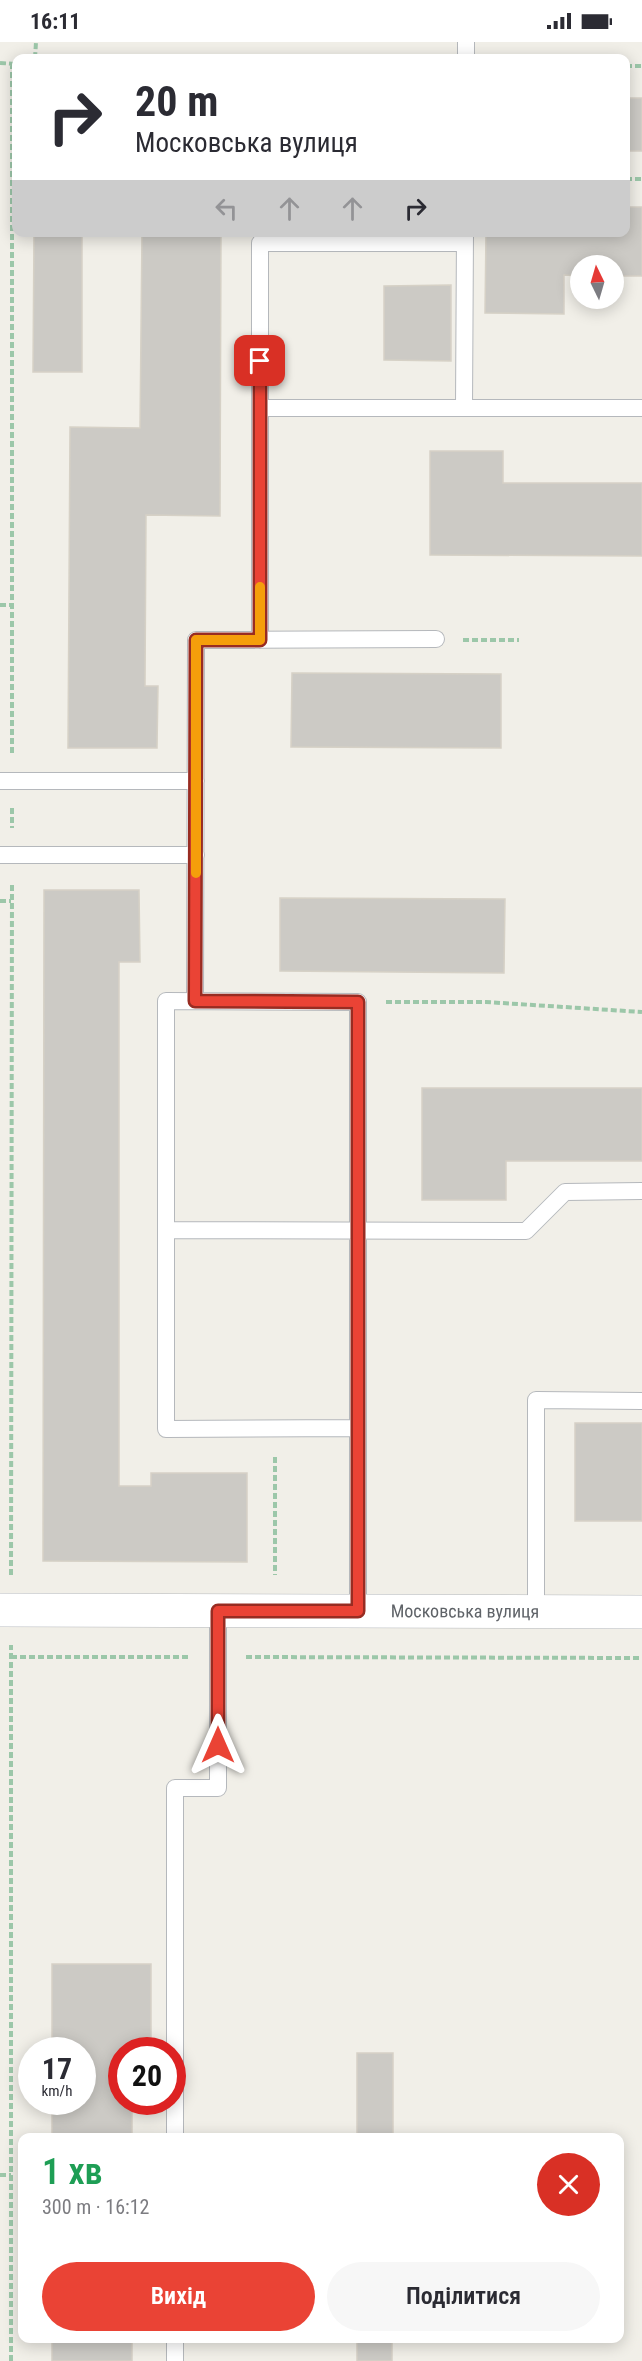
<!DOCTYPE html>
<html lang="uk">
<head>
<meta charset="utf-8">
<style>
  :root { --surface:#fff; --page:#f7f7f7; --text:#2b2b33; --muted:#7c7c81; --accent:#ea4335 }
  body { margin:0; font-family:"Roboto Condensed",sans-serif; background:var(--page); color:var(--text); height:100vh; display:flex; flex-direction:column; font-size:22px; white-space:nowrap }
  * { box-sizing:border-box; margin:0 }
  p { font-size:20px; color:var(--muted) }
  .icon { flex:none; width:33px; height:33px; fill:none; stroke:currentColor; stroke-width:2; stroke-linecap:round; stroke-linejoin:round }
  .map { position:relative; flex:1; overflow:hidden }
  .side { position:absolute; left:18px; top:2091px; width:606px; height:210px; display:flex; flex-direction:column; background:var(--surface); border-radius:12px; box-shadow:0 3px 15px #0003 }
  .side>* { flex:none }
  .banner { position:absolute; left:12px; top:12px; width:618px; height:183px; border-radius:12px; box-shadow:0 3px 15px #0003; background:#fff; color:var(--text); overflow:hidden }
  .needle { width:39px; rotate:355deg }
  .buttons { position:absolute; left:570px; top:213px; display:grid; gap:12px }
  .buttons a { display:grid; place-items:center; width:54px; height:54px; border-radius:50%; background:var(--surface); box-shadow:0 3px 15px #0003; font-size:30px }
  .speed { position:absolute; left:18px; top:1995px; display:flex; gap:12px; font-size:30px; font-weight:700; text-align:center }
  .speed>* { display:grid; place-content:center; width:78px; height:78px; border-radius:50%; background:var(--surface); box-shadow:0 3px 15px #0003; line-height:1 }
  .speed small { font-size:15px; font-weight:400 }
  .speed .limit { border:9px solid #d22; background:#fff; color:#111 }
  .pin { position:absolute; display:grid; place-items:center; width:51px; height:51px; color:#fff; margin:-26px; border-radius:12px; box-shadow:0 3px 9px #0006 }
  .me { position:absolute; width:66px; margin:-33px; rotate:0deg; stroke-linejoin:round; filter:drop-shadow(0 0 4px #0008) }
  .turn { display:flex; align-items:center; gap:21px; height:126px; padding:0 24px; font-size:27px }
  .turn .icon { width:78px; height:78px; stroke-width:2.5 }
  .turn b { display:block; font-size:42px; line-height:51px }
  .lanes { display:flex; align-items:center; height:57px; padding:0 24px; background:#0003; justify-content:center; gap:30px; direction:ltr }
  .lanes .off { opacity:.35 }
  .round { display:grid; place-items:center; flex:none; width:63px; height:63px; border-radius:32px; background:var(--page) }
  .summary { display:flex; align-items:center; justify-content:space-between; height:102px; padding:0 24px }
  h1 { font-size:36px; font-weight:600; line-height:45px; color:#1e9e55 }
  .action { display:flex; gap:12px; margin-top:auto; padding:12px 24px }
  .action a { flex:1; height:69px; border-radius:36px; background:var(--accent); color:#fff; font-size:24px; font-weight:600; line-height:69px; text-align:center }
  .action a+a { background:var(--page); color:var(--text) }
  .status { display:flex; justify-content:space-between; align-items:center; height:42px; padding:0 30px; background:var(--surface); direction:ltr }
  .status svg { height:16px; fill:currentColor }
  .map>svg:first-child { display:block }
</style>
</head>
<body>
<div class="status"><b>16:11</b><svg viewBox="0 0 49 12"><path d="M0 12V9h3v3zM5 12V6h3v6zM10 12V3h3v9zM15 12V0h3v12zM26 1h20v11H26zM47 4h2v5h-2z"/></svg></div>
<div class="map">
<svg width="642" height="2319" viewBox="0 0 642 2319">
  <rect width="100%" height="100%" fill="#f1efe8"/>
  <path fill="#cccac5" stroke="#d6d1c6" stroke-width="1.5" d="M626,56H642V109H626Z
    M626,165H642V234H614V224H580V234L564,233V272L485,271L486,190H626Z
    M34,190H82V330H33Z
    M142,190H221L220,474L146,473L145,644H158L157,706H68L70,385L140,386Z
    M451,243V319L384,318V244Z
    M430,409H503V441H642V514L430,513Z
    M292,631L501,632V706L291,705Z
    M44,848H139L140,920H119V1444H151V1431H247V1520L43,1519Z
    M280,856L505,857L504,931L280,929Z
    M422,1046H642V1119H506V1158H422Z
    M575,1381H642V1479H575Z
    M52,1922H151V2002L132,2001V2008H122V2060H132V2096H52V2060H82V2008H52Z
    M357,2011H393V2096H357Z
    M52,2296H132V2319H52Z
    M357,2296H392V2319H357Z"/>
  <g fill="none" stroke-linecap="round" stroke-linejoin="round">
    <g stroke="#b5b8bc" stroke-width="18">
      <path id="service" d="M466,16V0
        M260,366H642
        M464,366L465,191
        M260,598V201H465
        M0,739H196
        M0,813H196
        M195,959L196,598L436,597
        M166,1188L526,1189L565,1150L642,1149
        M358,1386L166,1387V959L358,960V1569
        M536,1569V1358L642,1359
        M175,2096V1746H218V1569
        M175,2319V2296"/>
    </g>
    <g stroke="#b5b8bc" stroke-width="34">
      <g id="minor">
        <path id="s1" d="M0,1568L642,1570"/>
      </g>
    </g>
    <path stroke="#9cc7a9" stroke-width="4" stroke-dasharray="6 3" stroke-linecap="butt" d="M35,16L36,0
      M0,21L16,22
      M626,24H642
      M626,137H642
      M0,563H12
      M463,598H519
      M12,711V22
      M12,766V786
      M0,859H11
      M386,960H486L642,970
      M275,1415V1533
      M11,1533L12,841
      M11,1615H190
      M246,1615L642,1616
      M0,2133H11
      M11,2319V1603"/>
    <use href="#service" stroke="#fff" stroke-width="16"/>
    <use href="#minor" stroke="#fff" stroke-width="33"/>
  </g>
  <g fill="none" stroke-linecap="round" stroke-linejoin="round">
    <g stroke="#982c22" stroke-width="15">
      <path id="route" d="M218,1703V1569H358V960L195,959L196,598H260V319"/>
    </g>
    <use href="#route" stroke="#ea4335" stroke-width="10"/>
    <path stroke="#f59e0b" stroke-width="10" d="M196,831V598H260V545"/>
  </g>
  <g text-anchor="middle" stroke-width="5" stroke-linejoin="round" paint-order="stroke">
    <g font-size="18" fill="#5f6368" stroke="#fff">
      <text dy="6" stroke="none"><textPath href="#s1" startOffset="465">Московська вулиця</textPath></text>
    </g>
  </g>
</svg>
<div class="buttons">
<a><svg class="needle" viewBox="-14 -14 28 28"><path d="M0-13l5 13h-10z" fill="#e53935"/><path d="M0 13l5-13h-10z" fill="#7c7c81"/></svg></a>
</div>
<div class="speed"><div>17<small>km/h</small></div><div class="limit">20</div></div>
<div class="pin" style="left:260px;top:319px;background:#d93025"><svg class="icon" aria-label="arrive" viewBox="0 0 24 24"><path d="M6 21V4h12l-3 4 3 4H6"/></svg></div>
<svg class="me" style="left:218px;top:1703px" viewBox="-20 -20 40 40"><path d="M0-17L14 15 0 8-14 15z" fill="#ea4335" stroke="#fff" stroke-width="4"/></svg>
<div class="banner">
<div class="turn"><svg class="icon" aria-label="right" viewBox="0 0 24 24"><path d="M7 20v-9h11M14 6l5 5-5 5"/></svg><div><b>20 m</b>Московська вулиця</div></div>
<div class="lanes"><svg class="icon off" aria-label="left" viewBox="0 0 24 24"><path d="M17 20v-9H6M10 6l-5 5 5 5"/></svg><svg class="icon off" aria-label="ahead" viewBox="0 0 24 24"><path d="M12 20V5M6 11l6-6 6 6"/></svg><svg class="icon off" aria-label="ahead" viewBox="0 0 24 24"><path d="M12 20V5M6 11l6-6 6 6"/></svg><svg class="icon" aria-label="right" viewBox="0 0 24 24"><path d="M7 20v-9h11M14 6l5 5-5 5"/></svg></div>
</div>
<section class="side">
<div class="summary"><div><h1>1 хв</h1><p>300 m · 16:12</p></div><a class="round" style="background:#d93025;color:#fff"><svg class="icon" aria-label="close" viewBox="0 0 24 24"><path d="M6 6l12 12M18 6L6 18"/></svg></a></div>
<div class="action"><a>Вихід</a><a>Поділитися</a></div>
</section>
</div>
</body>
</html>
